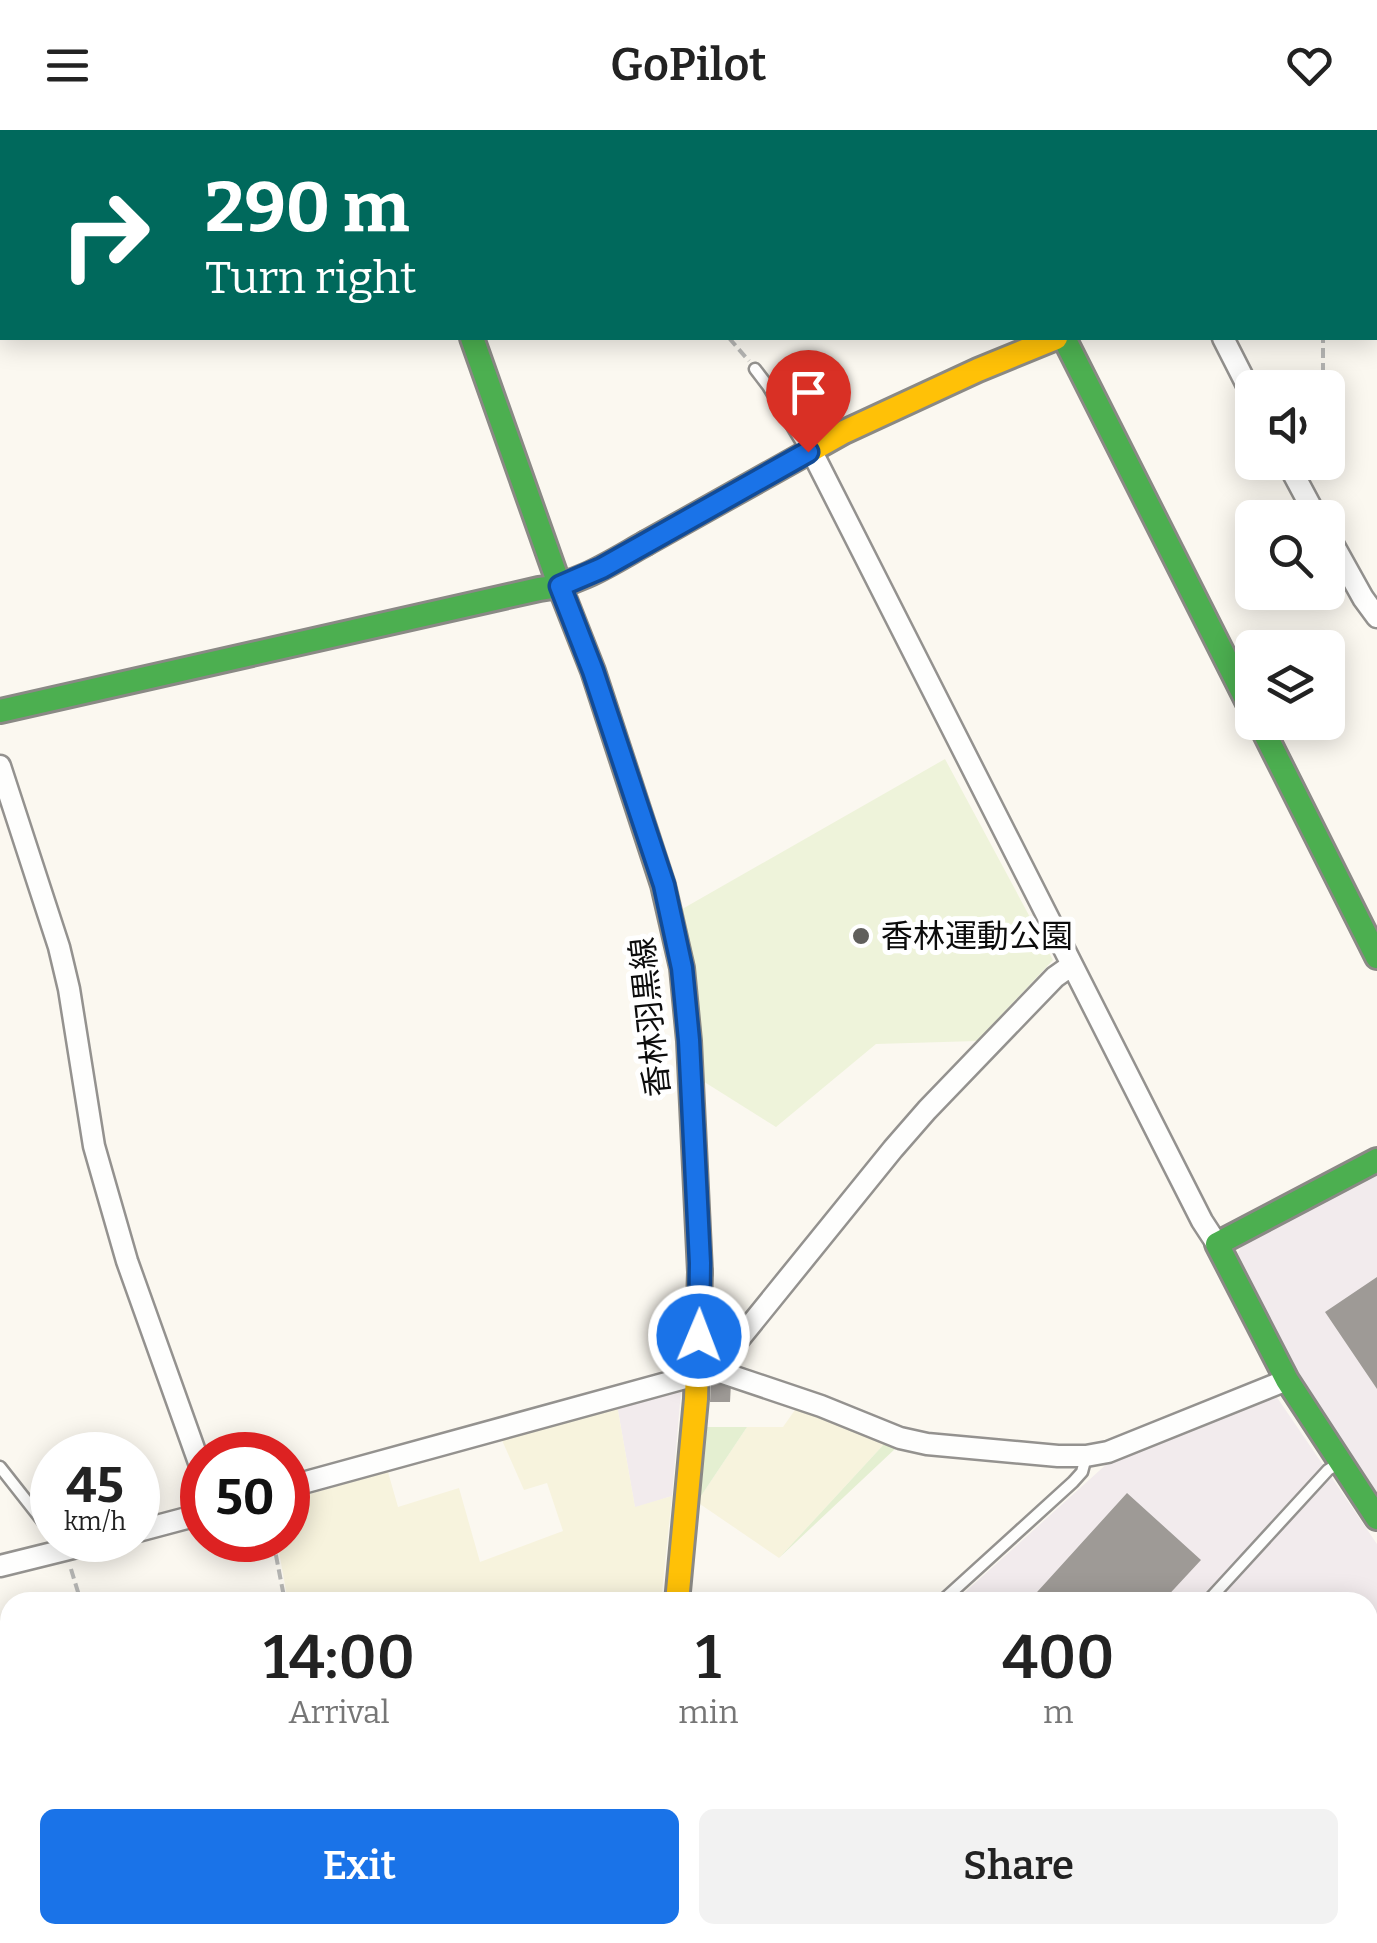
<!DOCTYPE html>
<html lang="en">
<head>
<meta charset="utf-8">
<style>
  :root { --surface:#fff; --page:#f2f2f2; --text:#222; --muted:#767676; --accent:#1a73e8 }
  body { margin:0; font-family:Bitter,"Noto Sans JP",serif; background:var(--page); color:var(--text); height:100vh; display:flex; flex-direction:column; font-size:38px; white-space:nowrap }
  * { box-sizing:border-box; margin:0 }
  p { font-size:32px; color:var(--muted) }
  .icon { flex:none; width:55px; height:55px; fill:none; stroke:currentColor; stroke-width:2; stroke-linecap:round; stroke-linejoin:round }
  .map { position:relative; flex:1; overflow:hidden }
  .drawer { position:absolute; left:0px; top:1462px; width:1378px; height:352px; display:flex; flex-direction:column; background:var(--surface); border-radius:30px 30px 0 0; box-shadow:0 5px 25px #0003 }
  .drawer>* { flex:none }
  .banner { position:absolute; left:0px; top:0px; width:1378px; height:210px; box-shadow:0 5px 25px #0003; background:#00695c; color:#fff; overflow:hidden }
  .tools { position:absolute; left:1235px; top:240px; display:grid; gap:20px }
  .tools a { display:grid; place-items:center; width:110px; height:110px; border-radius:15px; background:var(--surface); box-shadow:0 5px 25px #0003; font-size:50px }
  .speed { position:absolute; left:30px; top:1302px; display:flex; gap:20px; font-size:50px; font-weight:700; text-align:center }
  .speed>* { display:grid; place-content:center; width:130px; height:130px; border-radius:50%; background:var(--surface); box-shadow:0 5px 25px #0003; line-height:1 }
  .speed small { font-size:25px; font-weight:400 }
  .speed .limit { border:15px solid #d22; background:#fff; color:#111 }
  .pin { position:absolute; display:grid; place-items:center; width:85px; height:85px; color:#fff; margin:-102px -42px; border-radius:50% 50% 50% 0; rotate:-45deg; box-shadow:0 0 10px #0007 }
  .pin .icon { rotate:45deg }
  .me { position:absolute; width:110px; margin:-55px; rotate:1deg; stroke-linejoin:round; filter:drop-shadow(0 0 8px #0008) }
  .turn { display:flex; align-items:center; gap:35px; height:210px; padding:0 40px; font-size:45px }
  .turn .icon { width:130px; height:130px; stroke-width:2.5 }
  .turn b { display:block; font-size:70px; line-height:85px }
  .eta { display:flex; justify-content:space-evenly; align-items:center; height:170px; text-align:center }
  .eta b { font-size:60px; font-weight:600; line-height:70px }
  .button { display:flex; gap:20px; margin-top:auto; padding:20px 40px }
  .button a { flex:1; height:115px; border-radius:15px; background:var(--accent); color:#fff; font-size:40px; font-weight:600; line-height:115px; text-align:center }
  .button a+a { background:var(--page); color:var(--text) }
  header { display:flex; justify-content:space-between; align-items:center; height:130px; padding:0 40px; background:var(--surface); font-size:45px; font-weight:600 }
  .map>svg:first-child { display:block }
</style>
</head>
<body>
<header><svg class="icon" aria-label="menu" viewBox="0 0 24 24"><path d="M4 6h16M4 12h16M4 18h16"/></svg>GoPilot<svg class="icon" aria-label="heart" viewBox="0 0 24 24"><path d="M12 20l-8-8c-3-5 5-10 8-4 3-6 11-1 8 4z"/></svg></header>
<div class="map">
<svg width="1377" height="1813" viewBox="0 0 1377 1813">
  <rect width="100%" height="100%" fill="#fbf8f0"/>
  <path fill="#f2ebed" d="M1377,1042V1367L1296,1242L1238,1123L1244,1111Z
    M676,1257L681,1261L672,1366L635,1378L617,1275Z
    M1274,1263L1377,1414V1813H876L883,1805H1368V1472H954L1110,1331Z"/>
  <path fill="#f7f3dd" d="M617,1275L635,1377L672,1366L661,1472H288L277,1410H288V1370L388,1342L398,1377L459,1358L480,1432L563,1401L547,1353L524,1360L501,1308Z
    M797,1277L886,1312L779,1428L697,1372L747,1297H783Z"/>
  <path fill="#e4efd1" d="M707,1297H747L697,1372Z
    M886,1312L896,1318L779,1428Z"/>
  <path fill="#eef3da" d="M945,629L1053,830L977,911L876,914L776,997L698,948L677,782Z"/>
  <path fill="#9e9a96" d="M1377,1147V1259L1325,1182Z
    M711,1252L731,1253L730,1272H710Z
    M1127,1363L1201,1430L1162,1472H1028Z
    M1377,1609V1813H1190L1198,1805H1368V1620Z"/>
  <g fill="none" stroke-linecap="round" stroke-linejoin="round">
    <g stroke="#94928f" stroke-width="15">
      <path id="lane" d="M475,2V0
        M755,239L768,256L805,318
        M0,1337L52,1403
        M941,1472L1073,1352L1082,1342L1086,1327
        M1207,1472L1328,1340L1339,1333
        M481,1813L492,1805"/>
    </g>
    <g stroke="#94928f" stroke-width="25">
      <path id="street" d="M1265,0L1266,2
        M1223,208L1252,265
        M811,320L1202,1091L1217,1114
        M1287,332L1317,388
        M1328,405L1363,468L1377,487
        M0,636L59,817L69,859L94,1016L106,1058L127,1131L202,1341
        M714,1240L893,1019L927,980L1055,847L1072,835
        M288,1357L714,1240L821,1276L900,1308L927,1314L1058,1326H1086L1108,1322L1287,1250
        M138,1401L202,1384
        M0,1436L105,1410
        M1368,1565L1377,1555"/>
    </g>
    <g stroke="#8a8985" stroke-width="28">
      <path id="fast" d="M1375,81L1377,80
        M472,208L560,457L593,541L663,755L682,838L689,911L700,1142
        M1064,208L1252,581
        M0,581L539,459C578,455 612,432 646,413
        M1259,592L1377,827
        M1377,1030L1217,1114L1287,1250L1377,1388"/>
    </g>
    <g stroke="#8a8985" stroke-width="28">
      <path id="slow" d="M398,0L399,2
        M646,413L844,302L978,240L1056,208
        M677,1472L696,1269L700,1142"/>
    </g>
    <g stroke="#8a8985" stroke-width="28">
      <path id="jam" d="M664,1805L665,1813"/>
    </g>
    <path stroke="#b7b7b5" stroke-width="4" stroke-dasharray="10 5" stroke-linecap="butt" d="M543,0L545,2
      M946,0L947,2
      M1043,0H1074
      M986,2L999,0
      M729,208L749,231
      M1323,258V208
      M273,1410L285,1472
      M71,1439L81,1472
      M186,1805L189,1813
      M406,1805L413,1813
      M1137,1813L1144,1805"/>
    <use href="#lane" stroke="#fefefd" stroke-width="10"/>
    <use href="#street" stroke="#fefefd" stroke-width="20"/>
    <use href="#fast" stroke="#4caf50" stroke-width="22"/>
    <use href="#slow" stroke="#ffc107" stroke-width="22"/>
    <use href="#jam" stroke="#c62828" stroke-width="22"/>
  </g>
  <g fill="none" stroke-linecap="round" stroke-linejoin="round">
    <g stroke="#114b97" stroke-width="25">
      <path id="route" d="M699,1206L700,1133L689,910L682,838L664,755L593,541L560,456L602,438L808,322"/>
    </g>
    <use href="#route" stroke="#1a73e8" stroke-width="18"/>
  </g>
  <circle fill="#605f5c" stroke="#fff" stroke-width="4" cx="861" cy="806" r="10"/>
  <g text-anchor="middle" stroke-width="10" stroke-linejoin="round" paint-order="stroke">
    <g font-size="32" fill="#0c0c0c" stroke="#fff" text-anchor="start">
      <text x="881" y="817">香林運動公園</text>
    </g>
    <g font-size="32" fill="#0c0c0c" stroke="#fff">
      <text transform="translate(650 887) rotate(-96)" y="11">香林羽黒線</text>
    </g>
  </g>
</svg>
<div class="tools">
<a><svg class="icon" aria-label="sound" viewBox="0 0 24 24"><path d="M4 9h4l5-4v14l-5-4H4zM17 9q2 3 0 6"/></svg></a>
<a><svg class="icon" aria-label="search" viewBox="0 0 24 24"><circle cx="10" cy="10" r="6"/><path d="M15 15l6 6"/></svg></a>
<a><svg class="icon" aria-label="layers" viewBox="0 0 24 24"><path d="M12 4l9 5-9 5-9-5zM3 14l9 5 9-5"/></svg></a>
</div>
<div class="speed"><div>45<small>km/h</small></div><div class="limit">50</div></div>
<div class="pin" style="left:808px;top:322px;background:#d93025"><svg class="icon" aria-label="arrive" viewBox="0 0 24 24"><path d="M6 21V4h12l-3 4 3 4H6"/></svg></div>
<svg class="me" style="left:699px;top:1206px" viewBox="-20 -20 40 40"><circle r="17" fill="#1a73e8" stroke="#fff" stroke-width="3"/><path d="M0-11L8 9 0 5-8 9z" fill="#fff"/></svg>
<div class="banner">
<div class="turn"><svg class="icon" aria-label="right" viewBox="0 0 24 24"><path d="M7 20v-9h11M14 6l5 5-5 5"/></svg><div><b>290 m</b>Turn right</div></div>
</div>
<section class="drawer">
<div class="eta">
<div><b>14:00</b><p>Arrival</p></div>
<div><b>1</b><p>min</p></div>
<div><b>400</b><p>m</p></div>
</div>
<div class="button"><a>Exit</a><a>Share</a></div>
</section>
</div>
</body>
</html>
